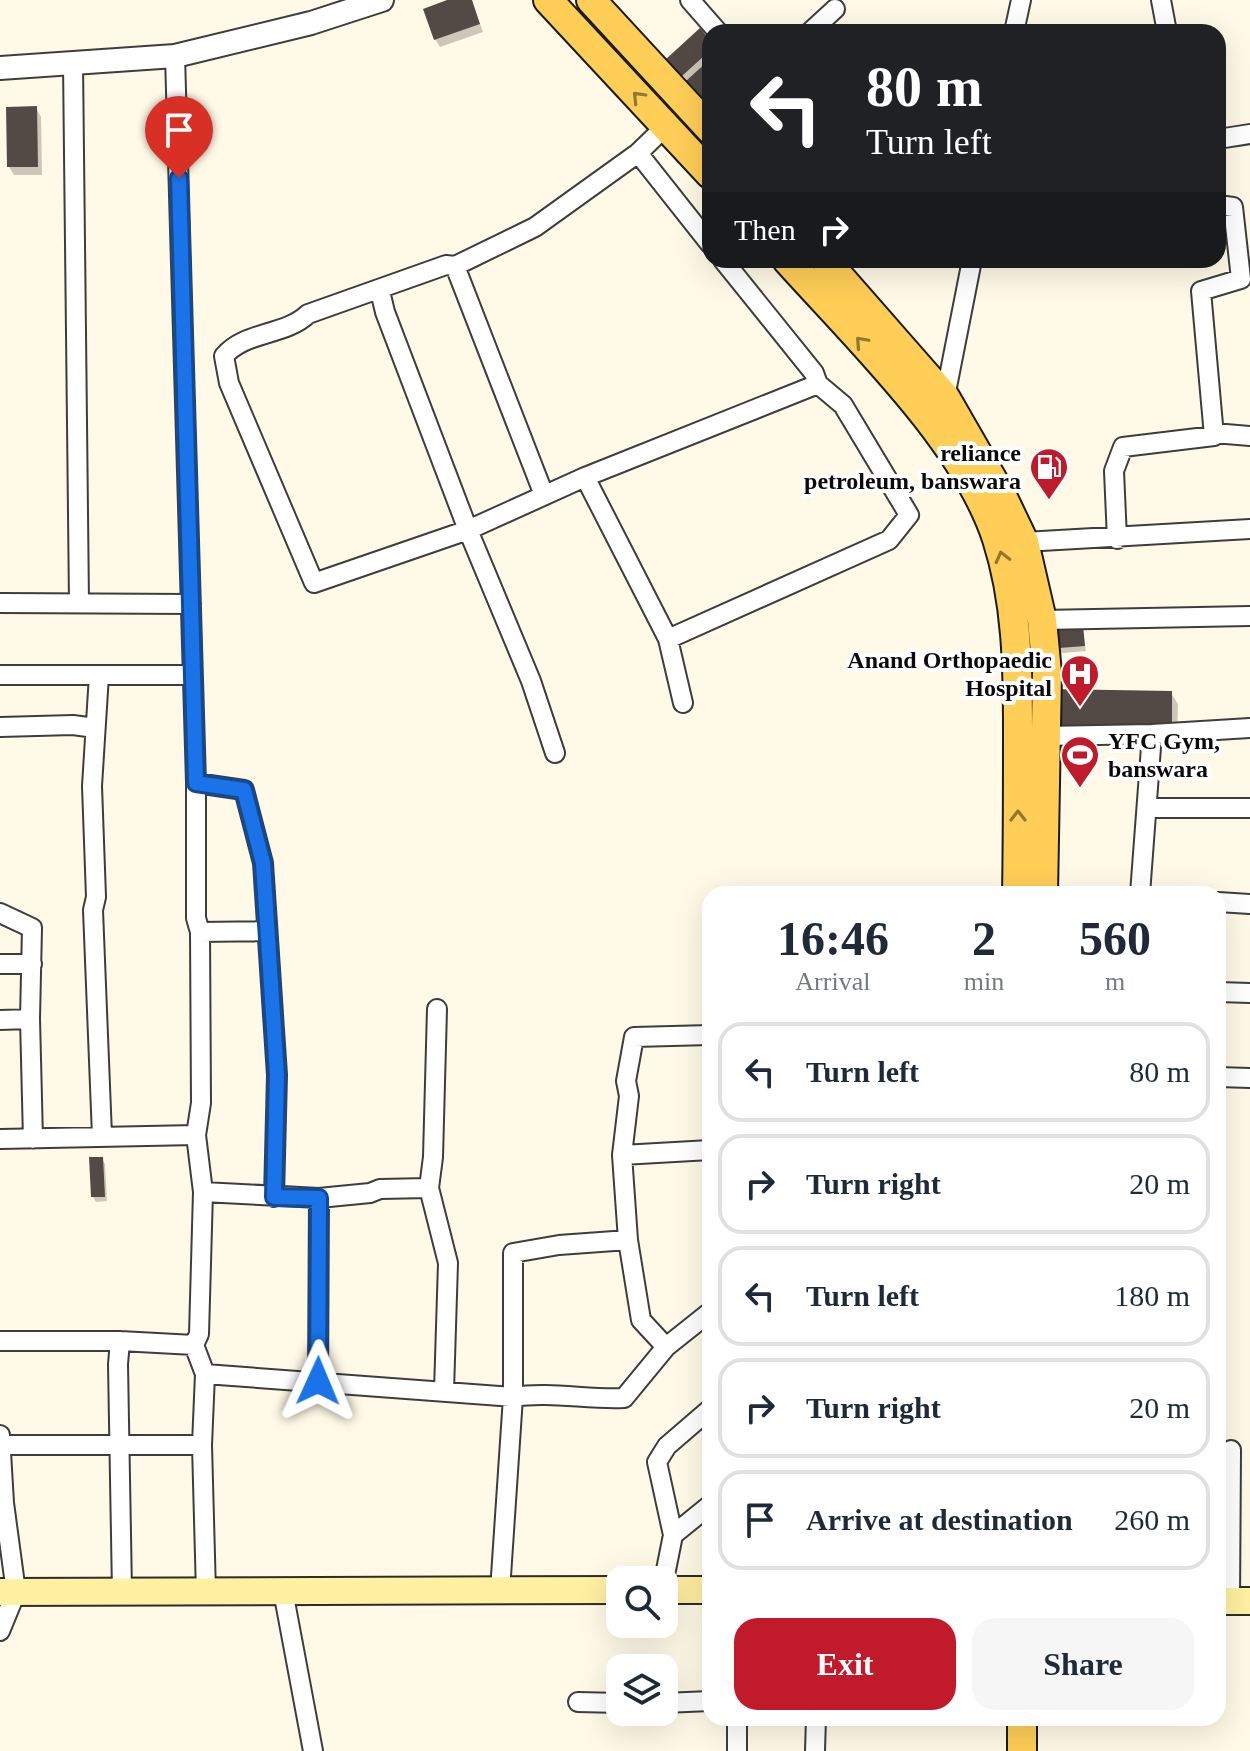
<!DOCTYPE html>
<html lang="en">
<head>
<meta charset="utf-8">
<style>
  :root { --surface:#fff; --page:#f6f6f7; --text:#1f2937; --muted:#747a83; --line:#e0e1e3; --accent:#c11a2a }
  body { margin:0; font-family:"Times New Roman",serif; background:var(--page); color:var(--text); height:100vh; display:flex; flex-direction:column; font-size:30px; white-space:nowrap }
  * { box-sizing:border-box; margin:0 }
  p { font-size:26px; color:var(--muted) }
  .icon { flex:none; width:44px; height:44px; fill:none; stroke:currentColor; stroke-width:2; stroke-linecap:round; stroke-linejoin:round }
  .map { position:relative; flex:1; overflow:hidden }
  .side { position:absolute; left:702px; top:886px; width:524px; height:840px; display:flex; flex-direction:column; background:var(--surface); border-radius:24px; box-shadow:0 8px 32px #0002 }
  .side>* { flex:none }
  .top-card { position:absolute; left:702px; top:24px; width:524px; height:244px; border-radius:24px; box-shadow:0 8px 32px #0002; background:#202124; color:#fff; overflow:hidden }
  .fabs { position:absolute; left:606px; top:1566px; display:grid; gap:16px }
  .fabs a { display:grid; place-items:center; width:72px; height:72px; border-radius:16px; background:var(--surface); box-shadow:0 8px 32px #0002; font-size:40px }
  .pin { position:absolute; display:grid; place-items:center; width:68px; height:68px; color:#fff; margin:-82px -34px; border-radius:50% 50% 50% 0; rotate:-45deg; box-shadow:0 0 8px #0007 }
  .pin .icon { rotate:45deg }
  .me { position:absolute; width:88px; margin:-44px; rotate:1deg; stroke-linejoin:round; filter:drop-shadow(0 0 6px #0008) }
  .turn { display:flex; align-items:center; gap:28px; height:168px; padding:0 32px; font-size:36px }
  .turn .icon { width:104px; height:104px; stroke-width:2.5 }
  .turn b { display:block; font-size:56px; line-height:68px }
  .then { display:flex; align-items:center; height:76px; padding:0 32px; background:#0003; gap:16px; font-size:30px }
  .eta { display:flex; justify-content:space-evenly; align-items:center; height:136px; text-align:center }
  .eta b { font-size:48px; font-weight:600; line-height:56px }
  .cta { display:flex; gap:16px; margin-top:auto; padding:16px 32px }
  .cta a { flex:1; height:92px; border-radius:24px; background:var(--accent); color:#fff; font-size:32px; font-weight:600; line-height:92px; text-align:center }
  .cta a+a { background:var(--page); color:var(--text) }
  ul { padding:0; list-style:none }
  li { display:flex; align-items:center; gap:24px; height:100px; margin:0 16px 12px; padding:0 16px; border:4px solid var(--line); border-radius:24px }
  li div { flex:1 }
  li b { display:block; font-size:30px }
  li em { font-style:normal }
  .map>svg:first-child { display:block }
</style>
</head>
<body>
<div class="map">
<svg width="1250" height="1751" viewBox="0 0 1250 1751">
  <rect width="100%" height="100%" fill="#fff9e7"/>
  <path fill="#0003" d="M453,0H471L483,32L440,47L435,39Z
    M710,43V107L669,59Z
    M36,108L41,117L42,175H14L9,167Z
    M1082,627L1086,651L1051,654Z
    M1171,693L1178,704L1177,739L1060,737L1053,726Z
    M102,1159L105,1164L107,1201L96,1202L93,1197Z"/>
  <path fill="#534a46" d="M447,0H472L480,24L434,40L423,9Z
    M700,28L710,40V94L704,100L686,81L708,61L704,56L682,76L666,59Z
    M37,106L38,167H7L6,107Z
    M1083,625L1085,646L1046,649L1045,628Z
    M1051,689L1172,691V728L1051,726Z
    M89,1157H103L105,1197H91Z"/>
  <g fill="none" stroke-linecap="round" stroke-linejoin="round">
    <g stroke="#3d3d3d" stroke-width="22">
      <path id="minor" d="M690,0L718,32
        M1161,0L1167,32
        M810,32L835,9
        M1014,32L1021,0
        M175,56L196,783V918L200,932L201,1103L196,1135L203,1192L199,1334L194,1345L205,1374L202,1445L206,1593
        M73,63L79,603
        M666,126L638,153L535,227L455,266L446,265L308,314C285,336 245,331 224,356L229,383L314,583L468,530L585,477L818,384
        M1218,139L1250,134
        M638,153L710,244
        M455,266L544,495
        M380,291L385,312L468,530L531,681L555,753
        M945,397L972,260
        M1214,433L1250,436
        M585,477L668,639L683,703
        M1117,539L1114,471L1123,447L1214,436L1201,291L1241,279L1233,207L1218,205
        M1024,542L1250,529
        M0,603L191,604
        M1042,620L1250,616
        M668,639L889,540L909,515L843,405L818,384L814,373L723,260
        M0,675H192
        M99,675L92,786L96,897L93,910L102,1136
        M0,727L73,725L95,728
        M1044,736L1152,734L1250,728
        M196,783L244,790L263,863L277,1075L274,1197
        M1147,808H1250
        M1140,894L1152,734
        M1218,902L1250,904
        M0,913L32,928L30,1019L33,1139
        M200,932L267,931
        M0,964H32
        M1218,992L1250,993
        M437,1009L433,1157L429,1188L448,1263L444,1391
        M0,1020L30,1019
        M1218,1077L1250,1078
        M0,1139L196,1135
        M622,1155L710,1150
        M203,1192L319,1198L370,1193L380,1189L429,1188
        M0,1341H120L194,1345
        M120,1341L118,1364L122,1592
        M666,1347L641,1320L628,1240L622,1155L629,1096L626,1081L634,1037L710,1035
        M205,1374L513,1397C550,1391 588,1400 624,1398L666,1347L710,1312
        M318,1381L319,1198
        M0,1435L4,1503L16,1592L0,1631
        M2,1445H202
        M673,1535L710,1505
        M664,1580L673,1535L657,1462L667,1446L710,1409
        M283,1591L313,1751
        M500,1591L513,1397V1253L559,1245L628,1240
        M1230,1601L1231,1450
        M578,1702L620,1703
        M664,1703L710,1701
        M737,1751V1718
        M815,1751L816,1718"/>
    </g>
    <g stroke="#3d3d3d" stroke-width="26">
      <path id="tertiary" d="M0,68L175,56L311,23L382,0"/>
    </g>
    <g stroke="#2c2c2c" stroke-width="30">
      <path id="secondary" d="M664,1590H710
        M0,1592L620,1590
        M1218,1601H1250"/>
    </g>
    <g stroke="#1b1b1b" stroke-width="32">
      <path id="primary" d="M548,0L710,174
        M591,0L710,129
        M787,260C855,336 966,442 997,539C1017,601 1018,666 1018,731C1018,785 1018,840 1017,894
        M825,260L945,397L1003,498L1024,542L1042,620L1047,673L1043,894
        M1022,1751V1718"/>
    </g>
    <use href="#minor" stroke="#fff" stroke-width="18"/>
    <use href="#tertiary" stroke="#fff" stroke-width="22"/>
    <use href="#secondary" stroke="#fff0a2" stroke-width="26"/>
    <use href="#primary" stroke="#ffce57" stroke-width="28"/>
  </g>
  <defs><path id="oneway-chevron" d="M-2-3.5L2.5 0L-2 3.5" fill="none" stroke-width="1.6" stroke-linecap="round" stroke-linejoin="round" transform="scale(2)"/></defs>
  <g stroke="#917634">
    <use href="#oneway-chevron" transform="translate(638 97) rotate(-134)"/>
    <use href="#oneway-chevron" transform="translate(861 342) rotate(-132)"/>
    <use href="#oneway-chevron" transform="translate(1002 557) rotate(-104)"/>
    <use href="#oneway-chevron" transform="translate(1018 816) rotate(-90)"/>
  </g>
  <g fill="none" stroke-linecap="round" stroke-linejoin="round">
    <g stroke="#114b97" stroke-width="20">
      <path id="route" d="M179,178L196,783L244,790L263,863L277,1075L274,1197L319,1198L318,1381"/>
    </g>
    <use href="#route" stroke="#1a73e8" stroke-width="14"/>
  </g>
  <defs>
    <g id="fuel-pin" transform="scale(2)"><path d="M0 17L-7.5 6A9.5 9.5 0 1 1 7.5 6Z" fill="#c11a2a" stroke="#fff"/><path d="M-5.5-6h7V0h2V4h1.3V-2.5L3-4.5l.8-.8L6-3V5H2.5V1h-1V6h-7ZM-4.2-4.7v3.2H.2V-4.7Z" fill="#fff"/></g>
    <g id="hospital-pin" transform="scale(2)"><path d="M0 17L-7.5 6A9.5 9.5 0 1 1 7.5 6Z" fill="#c11a2a" stroke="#fff"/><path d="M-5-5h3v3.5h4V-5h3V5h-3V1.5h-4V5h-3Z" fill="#fff"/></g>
    <g id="stadium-pin" transform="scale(2)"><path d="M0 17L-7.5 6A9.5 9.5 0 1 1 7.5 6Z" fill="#c11a2a" stroke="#fff"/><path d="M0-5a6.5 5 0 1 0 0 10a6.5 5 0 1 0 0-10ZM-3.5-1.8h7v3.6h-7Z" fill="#fff"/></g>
  </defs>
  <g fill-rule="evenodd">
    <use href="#fuel-pin" x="1049" y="467"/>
    <use href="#hospital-pin" x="1080" y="674"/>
    <use href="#stadium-pin" x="1080" y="755"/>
  </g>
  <g text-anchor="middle" stroke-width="8" stroke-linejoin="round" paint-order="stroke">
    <g font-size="24" font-weight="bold" fill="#0a0a0a" stroke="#fff" text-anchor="end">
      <text x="1021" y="461">reliance<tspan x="1021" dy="28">petroleum, banswara</tspan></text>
      <text x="1052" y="668">Anand Orthopaedic<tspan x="1052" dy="28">Hospital</tspan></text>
      <text x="1108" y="749" text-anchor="start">YFC Gym,<tspan x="1108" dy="28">banswara</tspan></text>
    </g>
  </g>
</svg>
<div class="fabs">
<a><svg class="icon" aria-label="search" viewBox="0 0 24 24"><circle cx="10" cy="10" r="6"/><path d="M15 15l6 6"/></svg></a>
<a><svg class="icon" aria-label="layers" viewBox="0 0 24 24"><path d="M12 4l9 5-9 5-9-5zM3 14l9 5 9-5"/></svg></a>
</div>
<div class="pin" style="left:179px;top:178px;background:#d93025"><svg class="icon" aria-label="arrive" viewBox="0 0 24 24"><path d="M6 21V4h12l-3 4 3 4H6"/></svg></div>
<svg class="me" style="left:318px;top:1381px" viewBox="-20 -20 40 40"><path d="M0-17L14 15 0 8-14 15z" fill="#1a73e8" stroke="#fff" stroke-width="4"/></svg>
<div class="top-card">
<div class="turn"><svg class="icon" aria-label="left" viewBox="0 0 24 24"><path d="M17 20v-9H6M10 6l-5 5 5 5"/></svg><div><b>80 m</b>Turn left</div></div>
<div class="then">Then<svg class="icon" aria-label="right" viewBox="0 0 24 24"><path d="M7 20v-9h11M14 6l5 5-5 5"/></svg></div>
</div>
<section class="side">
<div class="eta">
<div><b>16:46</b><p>Arrival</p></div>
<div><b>2</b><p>min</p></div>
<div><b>560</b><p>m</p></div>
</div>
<ul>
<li><svg class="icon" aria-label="left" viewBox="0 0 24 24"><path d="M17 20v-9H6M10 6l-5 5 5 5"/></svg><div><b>Turn left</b></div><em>80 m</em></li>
<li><svg class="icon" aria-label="right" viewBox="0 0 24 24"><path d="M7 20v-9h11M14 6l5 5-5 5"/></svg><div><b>Turn right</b></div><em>20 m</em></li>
<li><svg class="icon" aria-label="left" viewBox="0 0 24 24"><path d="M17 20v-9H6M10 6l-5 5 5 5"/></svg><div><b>Turn left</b></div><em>180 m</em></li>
<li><svg class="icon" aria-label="right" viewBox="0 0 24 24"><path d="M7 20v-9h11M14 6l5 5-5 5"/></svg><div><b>Turn right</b></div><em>20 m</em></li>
<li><svg class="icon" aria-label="arrive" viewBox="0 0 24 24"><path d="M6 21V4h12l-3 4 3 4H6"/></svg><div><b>Arrive at destination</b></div><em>260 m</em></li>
</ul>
<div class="cta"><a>Exit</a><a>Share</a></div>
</section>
</div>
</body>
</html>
